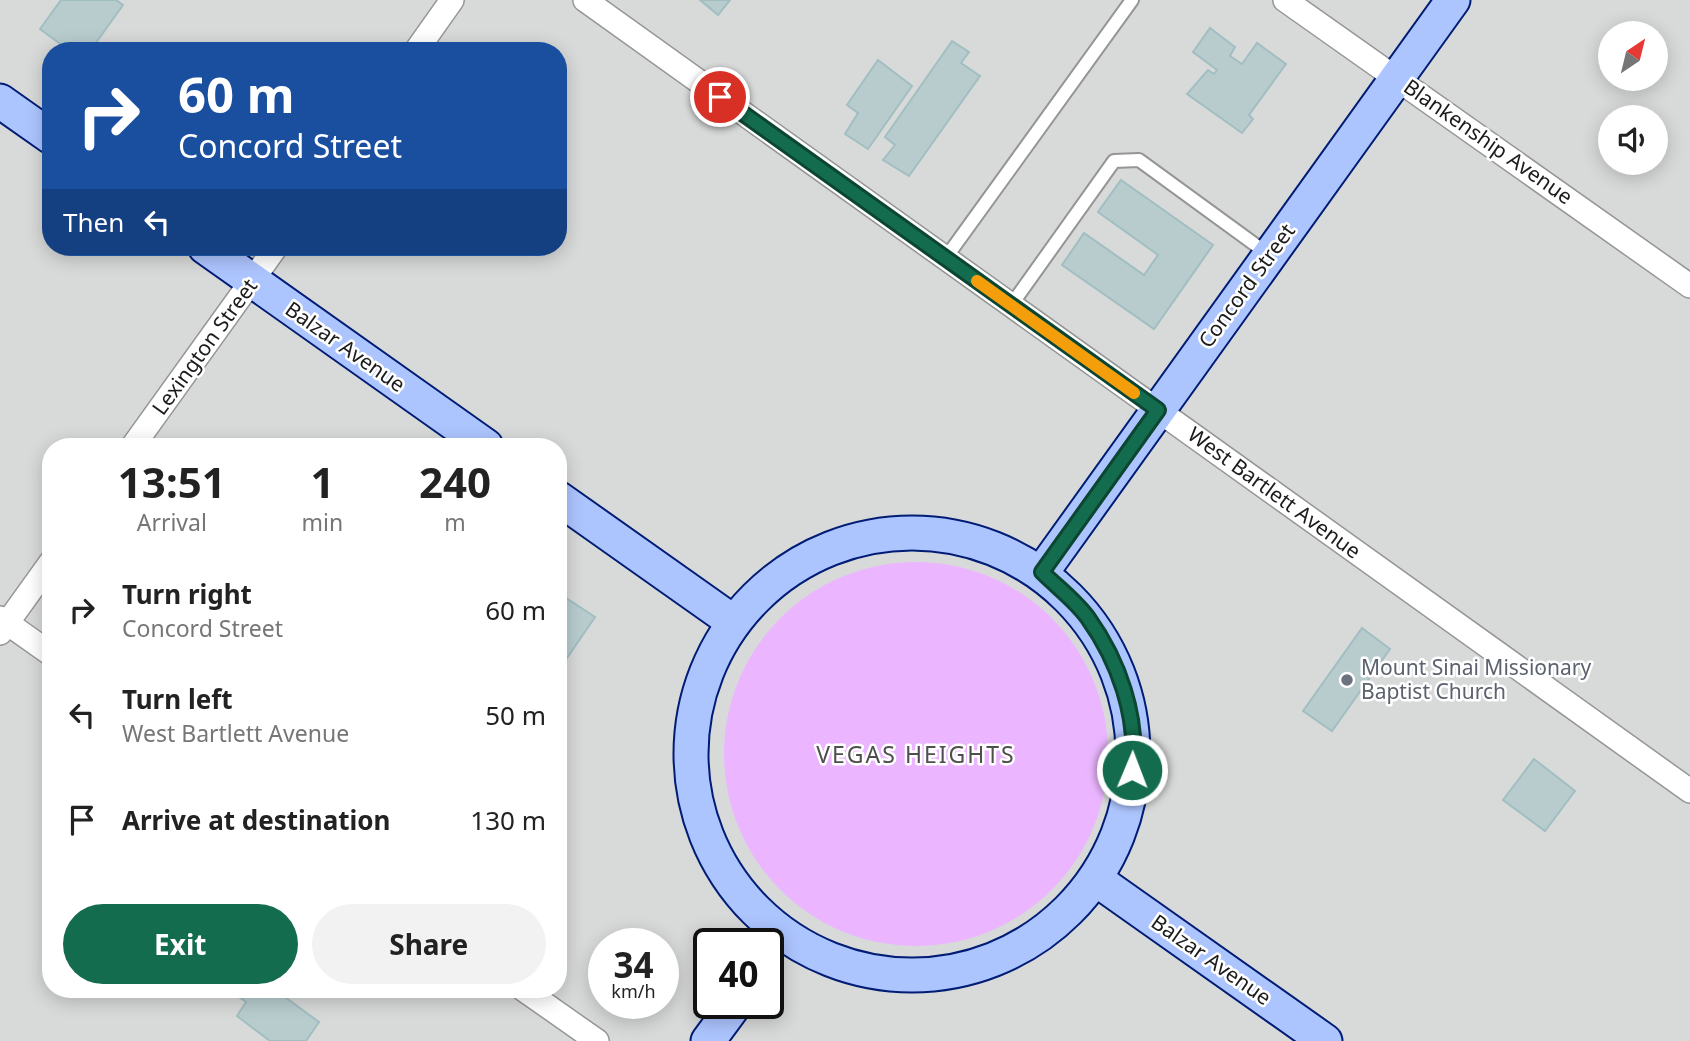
<!DOCTYPE html>
<html lang="en">
<head>
<meta charset="utf-8">
<style>
  :root { --surface:#fff; --page:#f2f2f2; --text:#222; --muted:#767676; --accent:#136c4d }
  body { margin:0; font-family:"Noto Sans",sans-serif; background:var(--page); color:var(--text); height:100vh; display:flex; flex-direction:column; font-size:26px; white-space:nowrap }
  * { box-sizing:border-box; margin:0 }
  p { font-size:23px; color:var(--muted) }
  .icon { flex:none; width:38px; height:38px; fill:none; stroke:currentColor; stroke-width:2; stroke-linecap:round; stroke-linejoin:round }
  .map { position:relative; flex:1; overflow:hidden }
  .drawer { position:absolute; left:42px; top:438px; width:525px; height:560px; display:flex; flex-direction:column; background:var(--surface); border-radius:28px; box-shadow:0 4px 18px #0003 }
  .drawer>* { flex:none }
  .hud { position:absolute; left:42px; top:42px; width:525px; height:214px; border-radius:28px; box-shadow:0 4px 18px #0003; background:#1a4fa0; color:#fff; overflow:hidden }
  .needle { width:46px; rotate:35deg }
  .tools { position:absolute; left:1598px; top:21px; display:grid; gap:14px }
  .tools a { display:grid; place-items:center; width:70px; height:70px; border-radius:50%; background:var(--surface); box-shadow:0 4px 18px #0003; font-size:35px }
  .speed { position:absolute; left:588px; top:928px; display:flex; gap:14px; font-size:35px; font-weight:700; text-align:center }
  .speed>* { display:grid; place-content:center; width:91px; height:91px; border-radius:50%; background:var(--surface); box-shadow:0 4px 18px #0003; line-height:1 }
  .speed small { font-size:18px; font-weight:400 }
  .speed .limit { border:4px solid #111; border-radius:10px; background:#fff; color:#111 }
  .pin { position:absolute; display:grid; place-items:center; width:60px; height:60px; color:#fff; margin:-30px; border:4px solid #fff; border-radius:50%; box-shadow:0 2px 7px #0007 }
  .me { position:absolute; width:77px; margin:-38px; rotate:1deg; stroke-linejoin:round; filter:drop-shadow(0 0 5px #0008) }
  .turn { display:flex; align-items:center; gap:24px; height:147px; padding:0 21px; font-size:32px }
  .turn .icon { width:91px; height:91px; stroke-width:2.5 }
  .turn b { display:block; font-size:49px; line-height:60px }
  .then { display:flex; align-items:center; height:66px; padding:0 21px; background:#0003; gap:14px; font-size:26px }
  .eta { display:flex; justify-content:space-evenly; align-items:center; height:119px; text-align:center }
  .eta b { font-size:42px; font-weight:700; line-height:49px }
  .primary-button { display:flex; gap:14px; margin-top:auto; padding:14px 21px }
  .primary-button a { flex:1; height:80px; border-radius:42px; background:var(--accent); color:#fff; font-size:28px; font-weight:700; line-height:80px; text-align:center }
  .primary-button a+a { background:var(--page); color:var(--text) }
  ul { padding:0; list-style:none }
  li { display:flex; align-items:center; gap:21px; height:105px; padding:0 21px }
  li div { flex:1 }
  li b { display:block; font-size:26px }
  li em { font-style:normal }
  .map>svg:first-child { display:block }
</style>
</head>
<body>
<div class="map">
<svg width="1690" height="1041" viewBox="0 0 1690 1041">
  <rect width="100%" height="100%" fill="#dfe9ee"/>
  <path fill="#d8dad9" fill-rule="evenodd" d="M0,0H1690V1041H0ZM1610,33H1656V79H1610ZM51,51H558V247H51ZM1610,117H1656V163H1610ZM51,446H558V989H51ZM604,943H663V1003H604ZM709,943H768V1003H709Z"/>
  <path fill="#ebb6ff" d="M724 754a192 192 0 1 1 384 0a192 192 0 1 1-384 0Z"/>
  <path fill="#b8ccce" stroke="#a1bec1" stroke-width="2" d="M61,0H116L123,5L90,51H84L78,47L75,51H70L40,29Z
    M700,0H730L718,15Z
    M1210,28L1235,47L1230,56L1242,64L1257,43L1286,64L1249,115L1253,119L1242,133L1187,94L1208,70L1214,74L1217,70L1193,52Z
    M952,41L969,52L961,63L980,76L909,176L883,160L895,145L885,137Z
    M878,60L912,86L868,149L845,134L858,113L847,105Z
    M1121,180L1213,245L1154,329L1062,265L1084,233L1144,275L1158,255L1098,212Z
    M560,594L595,617L565,661L558,657Z
    M1362,628L1390,649L1332,731L1303,711Z
    M1534,759L1575,791L1545,831L1503,800Z
    M228,989H274L319,1022L306,1041H270L237,1016L246,1002Z"/>
  <g fill="none" stroke-linecap="round" stroke-linejoin="round">
    <g stroke="#959595" stroke-width="16">
      <path id="lane" d="M945,259L1132,0
        M1012,304L1114,161L1139,160L1268,254"/>
    </g>
    <g stroke="#959595" stroke-width="26">
      <path id="street" d="M585,0L1690,791
        M1285,0L1690,286
        M416,51L452,0
        M133,446L276,247
        M0,618L51,654
        M0,633L51,562
        M523,989L597,1041"/>
    </g>
    <g stroke="#001c75" stroke-width="37">
      <path id="secondary" d="M0,101L51,137
        M205,247L486,446
        M558,498L732,621
        M691 754a221 221 0 1 1 442 0a221 221 0 1 1-442 0Z
        M1042,572L1453,0
        M1097,880L1325,1041
        M708,1041L736,1003"/>
    </g>
    <use href="#lane" stroke="#fff" stroke-width="12"/>
    <use href="#street" stroke="#fff" stroke-width="23"/>
    <use href="#secondary" stroke="#adc5ff" stroke-width="33"/>
  </g>
  <g fill="none" stroke-linecap="round" stroke-linejoin="round">
    <g stroke="#0c4632" stroke-width="18">
      <path id="route" d="M720,97L1158,410L1042,572C1057,587 1076,601 1088,618C1118,660 1139,717 1132,770"/>
    </g>
    <use href="#route" stroke="#136c4d" stroke-width="12"/>
    <path stroke="#f59e0b" stroke-width="12" d="M977,281L1134,393"/>
  </g>
  <circle fill="#6b7280" stroke="#fff" stroke-width="2.5" cx="1347" cy="680" r="7"/>
  <g text-anchor="middle" stroke-width="5" stroke-linejoin="round" paint-order="stroke">
    <g font-size="21" fill="#1b1b1b" stroke="#fff">
      <text transform="translate(1488 142) rotate(35)" y="7">Blankenship Avenue</text>
      <text transform="translate(1247 286) rotate(-54)" y="7">Concord Street</text>
      <text transform="translate(205 347) rotate(-54)" y="7">Lexington Street</text>
      <text transform="translate(345 347) rotate(35)" y="7">Balzar Avenue</text>
      <text transform="translate(1274 493) rotate(36)" y="7">West Bartlett Avenue</text>
      <text transform="translate(1211 960) rotate(35)" y="7">Balzar Avenue</text>
    </g>
    <g font-size="21" fill="#5b616d" stroke="#fff" text-anchor="start">
      <text x="1361" y="675">Mount Sinai Missionary<tspan x="1361" dy="24">Baptist Church</tspan></text>
    </g>
    <g font-size="23" letter-spacing="2" fill="#4e4e4e" stroke="#fff">
      <text x="916" y="763">VEGAS HEIGHTS</text>
    </g>
  </g>
</svg>
<div class="tools">
<a><svg class="needle" viewBox="-14 -14 28 28"><path d="M0-13l5 13h-10z" fill="#e53935"/><path d="M0 13l5-13h-10z" fill="#767676"/></svg></a>
<a><svg class="icon" aria-label="sound" viewBox="0 0 24 24"><path d="M4 9h4l5-4v14l-5-4H4zM17 9q2 3 0 6"/></svg></a>
</div>
<div class="speed"><div>34<small>km/h</small></div><div class="limit">40</div></div>
<div class="pin" style="left:720px;top:97px;background:#d93025"><svg class="icon" aria-label="arrive" viewBox="0 0 24 24"><path d="M6 21V4h12l-3 4 3 4H6"/></svg></div>
<svg class="me" style="left:1132px;top:770px" viewBox="-20 -20 40 40"><circle r="17" fill="#136c4d" stroke="#fff" stroke-width="3"/><path d="M0-11L8 9 0 5-8 9z" fill="#fff"/></svg>
<div class="hud">
<div class="turn"><svg class="icon" aria-label="right" viewBox="0 0 24 24"><path d="M7 20v-9h11M14 6l5 5-5 5"/></svg><div><b>60 m</b>Concord Street</div></div>
<div class="then">Then<svg class="icon" aria-label="left" viewBox="0 0 24 24"><path d="M17 20v-9H6M10 6l-5 5 5 5"/></svg></div>
</div>
<section class="drawer">
<div class="eta">
<div><b>13:51</b><p>Arrival</p></div>
<div><b>1</b><p>min</p></div>
<div><b>240</b><p>m</p></div>
</div>
<ul>
<li><svg class="icon" aria-label="right" viewBox="0 0 24 24"><path d="M7 20v-9h11M14 6l5 5-5 5"/></svg><div><b>Turn right</b><p>Concord Street</p></div><em>60 m</em></li>
<li><svg class="icon" aria-label="left" viewBox="0 0 24 24"><path d="M17 20v-9H6M10 6l-5 5 5 5"/></svg><div><b>Turn left</b><p>West Bartlett Avenue</p></div><em>50 m</em></li>
<li><svg class="icon" aria-label="arrive" viewBox="0 0 24 24"><path d="M6 21V4h12l-3 4 3 4H6"/></svg><div><b>Arrive at destination</b></div><em>130 m</em></li>
</ul>
<div class="primary-button"><a>Exit</a><a>Share</a></div>
</section>
</div>
</body>
</html>
